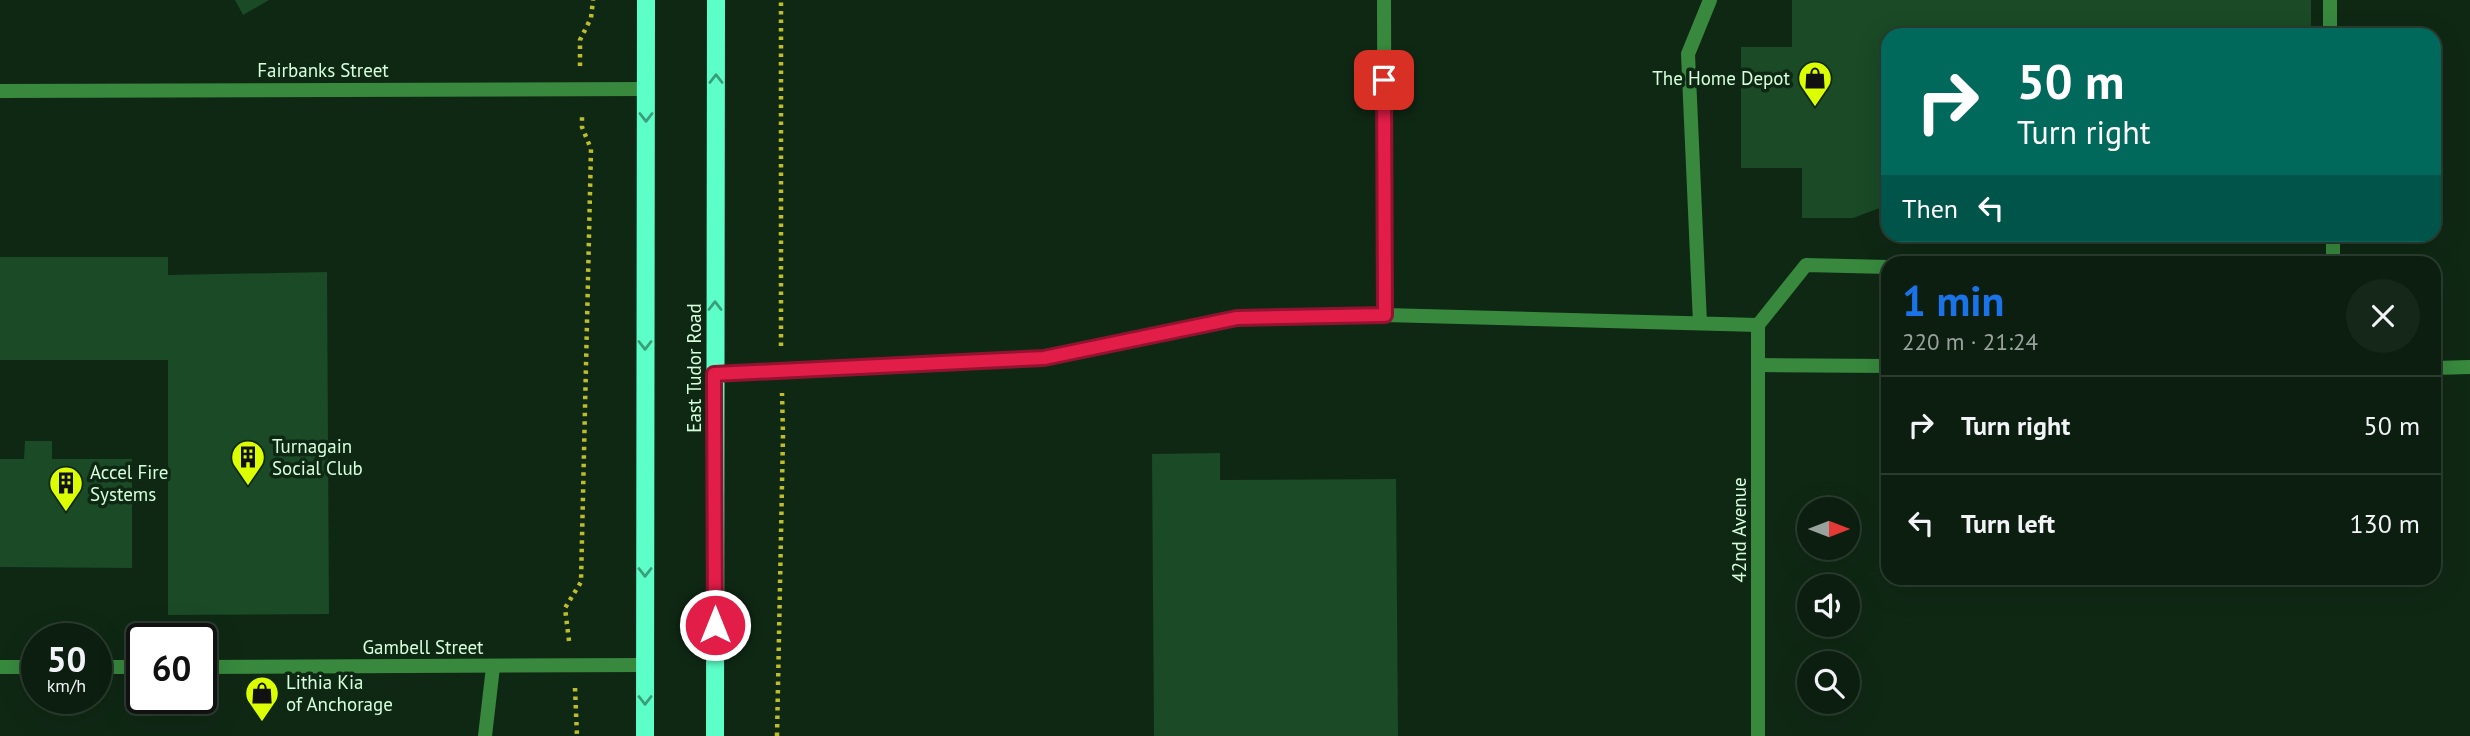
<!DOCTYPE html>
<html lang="en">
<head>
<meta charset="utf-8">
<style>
  :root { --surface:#0b1e0f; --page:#142718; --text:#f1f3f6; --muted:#9aa29e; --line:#2b3c2f; --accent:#1a73e8 }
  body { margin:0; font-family:"PT Sans",sans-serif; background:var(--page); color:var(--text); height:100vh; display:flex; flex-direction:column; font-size:26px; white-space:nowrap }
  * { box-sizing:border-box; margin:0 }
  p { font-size:23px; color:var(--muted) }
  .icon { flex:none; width:38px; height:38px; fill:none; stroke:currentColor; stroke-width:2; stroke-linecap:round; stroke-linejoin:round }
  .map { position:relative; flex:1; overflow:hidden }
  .details { position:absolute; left:1881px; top:256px; width:560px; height:329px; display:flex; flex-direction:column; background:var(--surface); border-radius:21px; box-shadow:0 7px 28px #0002,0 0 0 2px var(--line) }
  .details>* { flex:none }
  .hud { position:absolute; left:1881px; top:28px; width:560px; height:214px; border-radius:21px; box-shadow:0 7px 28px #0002,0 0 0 2px var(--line); background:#00695c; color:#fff; overflow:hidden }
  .needle { width:46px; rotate:90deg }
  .fabs { position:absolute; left:1797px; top:497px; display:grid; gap:14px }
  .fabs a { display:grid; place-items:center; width:63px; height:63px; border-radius:50%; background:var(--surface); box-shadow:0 7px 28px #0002,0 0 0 2px var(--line); font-size:35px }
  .speed { position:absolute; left:21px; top:623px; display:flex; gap:14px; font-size:35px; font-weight:700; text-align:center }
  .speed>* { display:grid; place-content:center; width:91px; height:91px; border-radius:50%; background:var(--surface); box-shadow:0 7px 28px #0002,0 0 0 2px var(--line); line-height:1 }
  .speed small { font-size:18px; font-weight:400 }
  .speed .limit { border:4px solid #111; border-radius:10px; background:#fff; color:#111 }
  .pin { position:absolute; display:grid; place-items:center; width:60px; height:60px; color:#fff; margin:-30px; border-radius:14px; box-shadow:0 4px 10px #0006 }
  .me { position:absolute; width:77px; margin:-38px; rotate:0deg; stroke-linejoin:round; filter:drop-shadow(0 0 5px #0008) }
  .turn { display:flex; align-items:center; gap:24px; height:147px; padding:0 21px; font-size:32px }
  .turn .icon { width:91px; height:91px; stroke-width:2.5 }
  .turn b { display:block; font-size:49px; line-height:60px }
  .then { display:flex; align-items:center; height:66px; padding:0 21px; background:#0003; gap:14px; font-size:26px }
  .round { display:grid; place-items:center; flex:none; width:74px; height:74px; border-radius:37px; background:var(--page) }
  .headline { display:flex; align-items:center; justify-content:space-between; height:119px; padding:0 21px }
  h1 { font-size:42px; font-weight:800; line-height:52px; color:var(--accent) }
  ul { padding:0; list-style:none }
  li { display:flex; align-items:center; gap:21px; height:98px; padding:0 21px; border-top:2px solid var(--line) }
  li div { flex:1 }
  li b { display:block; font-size:26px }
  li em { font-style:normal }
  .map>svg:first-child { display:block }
</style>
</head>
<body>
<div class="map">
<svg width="2470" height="736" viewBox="0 0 2470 736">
  <rect width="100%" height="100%" fill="#0f2814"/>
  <path fill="#1a4a26" d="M235,0H269L243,15Z
    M1792,0H2311V35H1888V205L1853,218H1802V168H1741V47H1792Z
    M0,257H168V275L327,272L329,614L168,615V360H0Z
    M25,441H52V459H132V568L0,567V459H24Z
    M1220,453V480L1396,479L1398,736H1154L1152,454Z"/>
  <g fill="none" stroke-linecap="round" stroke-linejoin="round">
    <path stroke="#bfbd2a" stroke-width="4.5" stroke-dasharray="3.5 5" stroke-linecap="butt" d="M580,66V40L591,18L593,0
      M781,346V0
      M569,641L565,608L581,582L591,149L582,127V113
      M575,688L577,736
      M777,736L783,435L782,393"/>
    <path stroke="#38893e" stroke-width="14" d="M1384,0L1385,315
      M2330,0V35
      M2333,234V262
      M1700,323L1688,54L1710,0
      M1758,365L1888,366
      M2434,368L2470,367
      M714,374L1044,358L1237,318L1385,315L1758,325L1806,265L1888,267
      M485,736L493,667"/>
    <path stroke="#38893e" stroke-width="14" d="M0,91L646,89
      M0,667H37
      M96,667H142
      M201,667L645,665
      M1758,736V325"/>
    <path stroke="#5dffc9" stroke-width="18" d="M645,736L646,0
      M715,736L716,0"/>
  </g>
  <defs><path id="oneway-chevron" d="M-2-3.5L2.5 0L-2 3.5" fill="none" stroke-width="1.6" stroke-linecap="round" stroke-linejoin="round" transform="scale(1.75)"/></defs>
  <g stroke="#3a9e78">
    <use href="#oneway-chevron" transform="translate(716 79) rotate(-90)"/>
    <use href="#oneway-chevron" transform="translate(646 117) rotate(90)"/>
    <use href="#oneway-chevron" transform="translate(715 306) rotate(-90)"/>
    <use href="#oneway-chevron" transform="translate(645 345) rotate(90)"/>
    <use href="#oneway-chevron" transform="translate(645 572) rotate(90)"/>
    <use href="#oneway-chevron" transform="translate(645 700) rotate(90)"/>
  </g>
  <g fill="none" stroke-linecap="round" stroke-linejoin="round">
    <g stroke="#92132f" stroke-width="18">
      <path id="route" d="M715,625L714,374L1044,358L1237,318L1385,315L1384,80"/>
    </g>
    <use href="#route" stroke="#e11d48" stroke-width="12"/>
  </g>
  <defs>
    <g id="shop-pin" transform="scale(1.75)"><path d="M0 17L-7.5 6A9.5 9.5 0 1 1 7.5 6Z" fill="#dbff02" stroke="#0f2814"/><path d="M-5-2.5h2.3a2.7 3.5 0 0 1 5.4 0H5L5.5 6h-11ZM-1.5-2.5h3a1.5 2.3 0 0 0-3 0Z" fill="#111"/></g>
    <g id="building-pin" transform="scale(1.75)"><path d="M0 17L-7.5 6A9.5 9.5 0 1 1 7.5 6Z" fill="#dbff02" stroke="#0f2814"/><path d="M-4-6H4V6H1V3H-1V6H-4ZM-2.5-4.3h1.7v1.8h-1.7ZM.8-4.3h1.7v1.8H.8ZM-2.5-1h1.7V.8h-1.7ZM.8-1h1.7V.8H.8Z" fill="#111"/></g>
  </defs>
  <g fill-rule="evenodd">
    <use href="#shop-pin" x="1815" y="78"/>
    <use href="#building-pin" x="248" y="457"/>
    <use href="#building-pin" x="66" y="483"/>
    <use href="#shop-pin" x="262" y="693"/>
  </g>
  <g text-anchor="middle" stroke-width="7" stroke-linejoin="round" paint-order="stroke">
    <g font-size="19" fill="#d6ffdc" stroke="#0f2814">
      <text x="323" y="77">Fairbanks Street</text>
      <text transform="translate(694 368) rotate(-90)" y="7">East Tudor Road</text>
      <text transform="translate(1739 530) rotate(-90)" y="7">42nd Avenue</text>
      <text x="423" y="654">Gambell Street</text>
    </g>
    <g font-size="19" fill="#d6ffdc" stroke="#0f2814" text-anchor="start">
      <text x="1790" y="85" text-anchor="end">The Home Depot</text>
      <text x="272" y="453">Turnagain<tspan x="272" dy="22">Social Club</tspan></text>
      <text x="90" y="479">Accel Fire<tspan x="90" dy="22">Systems</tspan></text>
      <text x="286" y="689">Lithia Kia<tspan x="286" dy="22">of Anchorage</tspan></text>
    </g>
  </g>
</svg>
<div class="fabs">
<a><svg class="needle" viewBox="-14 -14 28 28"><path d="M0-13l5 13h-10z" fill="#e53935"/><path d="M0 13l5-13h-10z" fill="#9aa29e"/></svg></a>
<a><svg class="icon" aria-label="sound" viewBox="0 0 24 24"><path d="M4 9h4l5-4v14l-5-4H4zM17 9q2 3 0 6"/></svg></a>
<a><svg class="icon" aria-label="search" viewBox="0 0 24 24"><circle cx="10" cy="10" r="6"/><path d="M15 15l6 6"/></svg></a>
</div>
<div class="speed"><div>50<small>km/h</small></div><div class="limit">60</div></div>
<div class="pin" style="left:1384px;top:80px;background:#d93025"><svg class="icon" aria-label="arrive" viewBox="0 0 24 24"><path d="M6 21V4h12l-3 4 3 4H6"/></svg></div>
<svg class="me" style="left:715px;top:625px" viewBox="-20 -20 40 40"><circle r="17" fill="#e11d48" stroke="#fff" stroke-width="3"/><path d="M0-11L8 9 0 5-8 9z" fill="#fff"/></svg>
<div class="hud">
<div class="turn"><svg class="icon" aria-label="right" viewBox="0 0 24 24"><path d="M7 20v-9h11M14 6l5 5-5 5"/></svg><div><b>50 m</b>Turn right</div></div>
<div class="then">Then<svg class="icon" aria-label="left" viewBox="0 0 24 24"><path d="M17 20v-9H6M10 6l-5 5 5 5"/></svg></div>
</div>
<section class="details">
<div class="headline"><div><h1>1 min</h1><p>220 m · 21:24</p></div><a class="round"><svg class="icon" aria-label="close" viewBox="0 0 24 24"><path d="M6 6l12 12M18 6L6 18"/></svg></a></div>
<ul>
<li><svg class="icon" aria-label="right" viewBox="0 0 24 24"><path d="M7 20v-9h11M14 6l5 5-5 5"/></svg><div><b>Turn right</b></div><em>50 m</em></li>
<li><svg class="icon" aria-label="left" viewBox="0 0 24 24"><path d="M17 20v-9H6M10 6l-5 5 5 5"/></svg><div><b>Turn left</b></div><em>130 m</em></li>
</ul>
</section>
</div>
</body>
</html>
